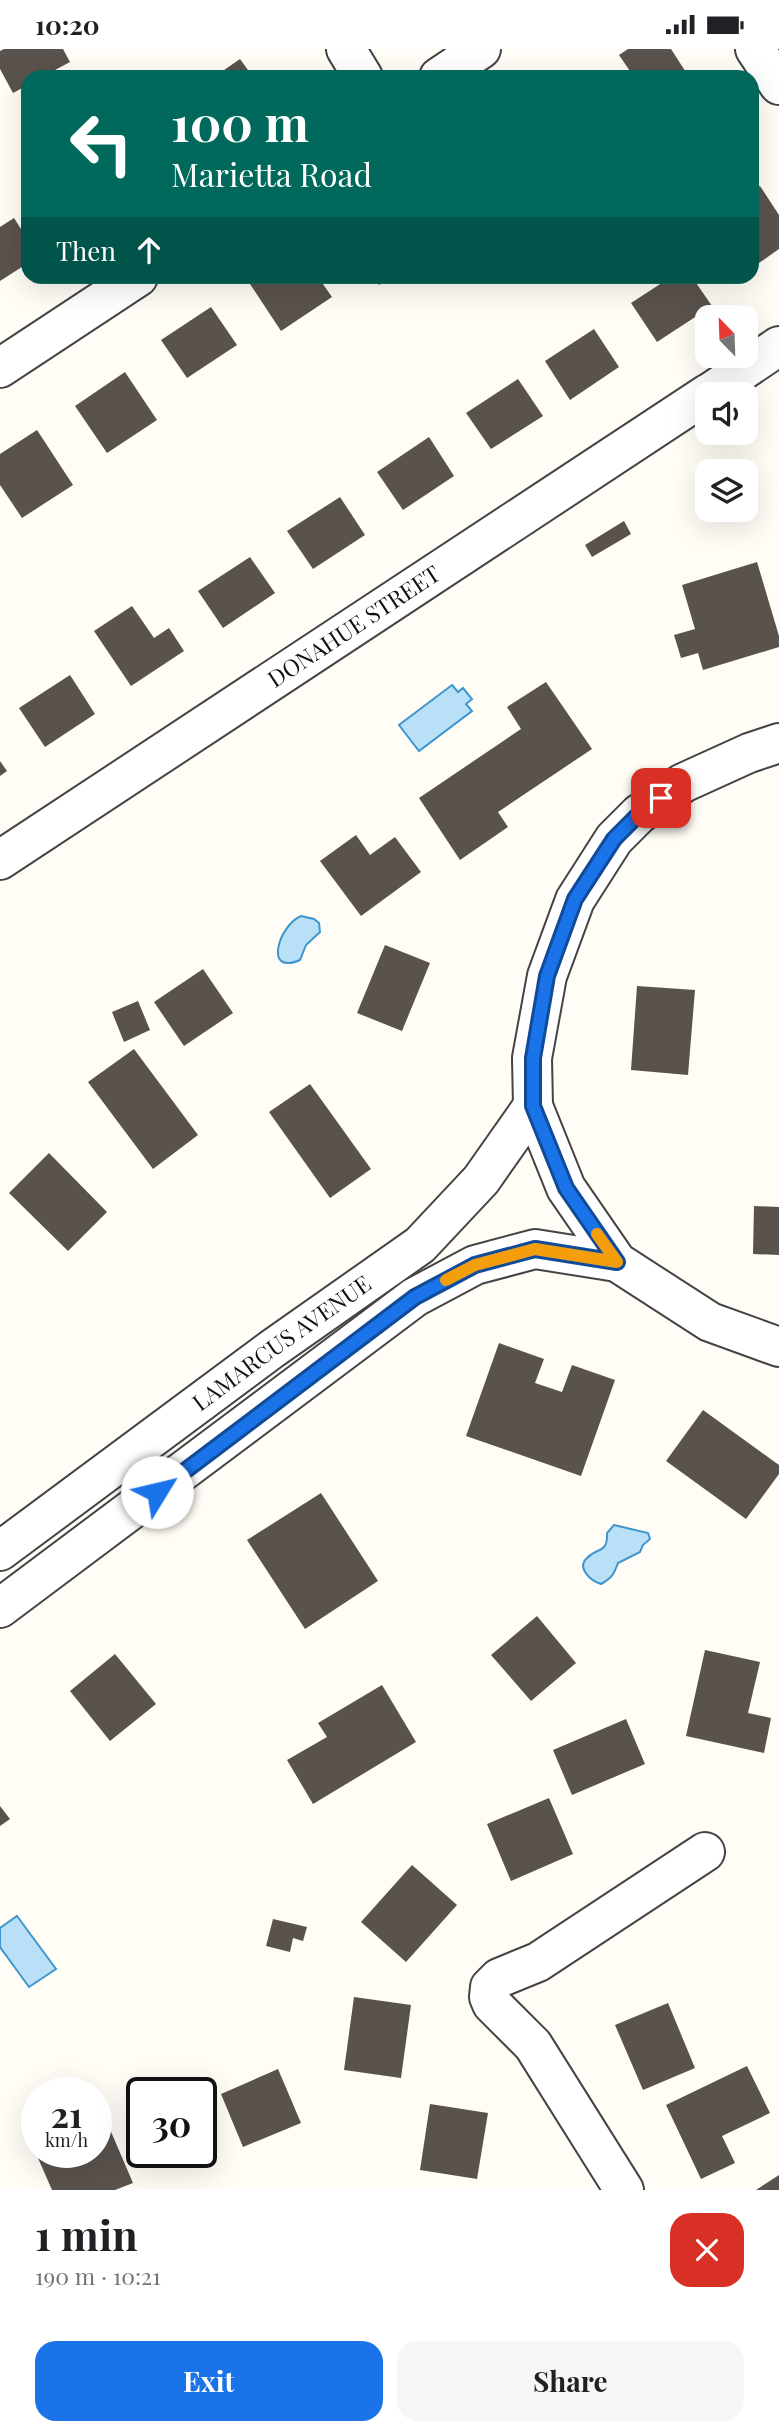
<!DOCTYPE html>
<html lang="en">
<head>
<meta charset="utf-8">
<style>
  :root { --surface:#fff; --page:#f6f6f6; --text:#202124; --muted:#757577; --accent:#1a73e8 }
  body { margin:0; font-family:"Playfair Display",serif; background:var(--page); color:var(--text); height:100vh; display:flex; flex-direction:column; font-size:26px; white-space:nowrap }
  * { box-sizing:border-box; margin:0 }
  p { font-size:23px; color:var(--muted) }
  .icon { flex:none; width:38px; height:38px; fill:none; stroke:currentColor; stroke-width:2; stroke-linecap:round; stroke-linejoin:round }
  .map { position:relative; height:2141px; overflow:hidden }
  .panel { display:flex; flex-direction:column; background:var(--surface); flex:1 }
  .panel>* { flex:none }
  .hud { position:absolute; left:21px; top:21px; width:738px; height:214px; border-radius:21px; box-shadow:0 7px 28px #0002; background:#00695c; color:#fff; overflow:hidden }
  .needle { width:46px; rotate:337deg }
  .buttons { position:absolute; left:695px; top:256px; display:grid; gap:14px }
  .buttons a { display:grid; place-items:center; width:63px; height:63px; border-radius:14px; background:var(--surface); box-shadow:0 7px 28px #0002; font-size:35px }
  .speed { position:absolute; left:21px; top:2028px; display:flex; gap:14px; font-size:35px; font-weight:700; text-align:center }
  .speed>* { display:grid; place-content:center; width:91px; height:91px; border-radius:50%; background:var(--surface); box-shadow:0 7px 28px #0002; line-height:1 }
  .speed small { font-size:18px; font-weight:400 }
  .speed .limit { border:4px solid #111; border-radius:10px; background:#fff; color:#111 }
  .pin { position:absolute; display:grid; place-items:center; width:60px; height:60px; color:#fff; margin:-30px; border-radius:14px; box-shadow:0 4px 10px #0006 }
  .me { position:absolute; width:77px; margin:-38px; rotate:54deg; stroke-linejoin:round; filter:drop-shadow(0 0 5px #0008) }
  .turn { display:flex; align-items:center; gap:24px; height:147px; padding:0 35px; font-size:32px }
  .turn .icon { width:91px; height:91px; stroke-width:2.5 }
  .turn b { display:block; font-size:49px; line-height:60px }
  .then { display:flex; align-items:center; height:66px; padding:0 35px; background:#0003; gap:14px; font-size:26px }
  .round { display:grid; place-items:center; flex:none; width:74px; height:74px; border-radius:21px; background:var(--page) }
  .head { display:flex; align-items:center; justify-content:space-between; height:119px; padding:0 35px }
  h1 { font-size:42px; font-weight:700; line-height:52px }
  .button { display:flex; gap:14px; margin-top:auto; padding:14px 35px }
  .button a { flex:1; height:80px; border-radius:21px; background:var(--accent); color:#fff; font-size:28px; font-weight:700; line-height:80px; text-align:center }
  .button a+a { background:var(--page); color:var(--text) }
  .status { display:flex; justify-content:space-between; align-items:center; height:49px; padding:0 35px; background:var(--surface); direction:ltr }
  .status svg { height:19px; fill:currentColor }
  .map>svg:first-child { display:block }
</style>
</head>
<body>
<div class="status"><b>10:20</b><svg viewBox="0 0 49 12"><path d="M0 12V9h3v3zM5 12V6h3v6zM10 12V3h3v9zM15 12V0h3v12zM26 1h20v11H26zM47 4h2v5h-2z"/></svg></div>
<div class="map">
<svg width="779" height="2141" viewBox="0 0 779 2141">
  <rect width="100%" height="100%" fill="#fffdf5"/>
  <path fill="#b9e0f7" stroke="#3f96cf" stroke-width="2" d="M452,636L458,643L463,639L472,650L466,655L472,662L419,702L399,676Z
    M301,867L314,870L319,874L320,883L306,896L300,911C263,927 279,876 301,867Z
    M614,1476L648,1484L650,1490L643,1496L640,1503L618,1514C614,1525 612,1529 601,1535C591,1532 576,1519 587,1509C597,1498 608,1505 607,1484Z
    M17,1867L56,1920L29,1938L0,1898V1879Z"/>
  <path fill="#5a524d" d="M4,0H63L70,13L42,28H28V36L13,44L0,20V2Z
    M628,0H671L689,28H634L619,6Z
    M240,10L253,28H214Z
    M760,137L779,166V200L759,214L752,204V141Z
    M14,169L28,191V214L0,232V178Z
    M261,228H318L332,248L281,282L250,235Z
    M373,228H391L379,236Z
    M671,228H692L712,257L657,293L631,254Z
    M211,258L237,296L187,329L161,291Z
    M594,280L619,318L570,351L545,312Z
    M125,323L157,371L107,404L75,357Z
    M518,330L543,367L491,400L466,364Z
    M37,381L73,436L22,469L0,436V405Z
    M429,388L454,427L403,461L377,423Z
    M340,448L365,486L313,520L287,482Z
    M624,472L631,485L592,508L585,496Z
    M250,508L275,544L223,579L198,542Z
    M757,513L779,587V598L703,621L698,604L681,609L674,586L695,580L682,536Z
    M132,557L154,589L169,579L184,602L131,637L94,582Z
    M70,626L95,665L45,698L19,659Z
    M546,633L592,700L498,763L508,778L460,811L419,749L521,680L507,658Z
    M0,712L7,722L0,727Z
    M356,786L370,806L395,788L421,823L361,867L320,812Z
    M385,896L430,914L402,982L357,964Z
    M203,920L233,964L184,997L154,953Z
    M637,937L695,941L688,1026L631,1021Z
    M138,952L150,981L124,993L112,963Z
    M134,1000L198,1086L153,1120L88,1033Z
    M310,1035L371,1120L330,1149L269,1063Z
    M49,1104L107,1163L68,1202L9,1144Z
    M754,1157L779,1158V1206L753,1205Z
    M499,1294L544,1310L535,1334L562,1343L572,1316L615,1331L581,1427L466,1387Z
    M703,1361L779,1416V1425L746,1470L666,1412Z
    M321,1444L378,1532L305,1580L247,1491Z
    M537,1567L576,1614L531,1652L491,1606Z
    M705,1601L760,1613L748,1664L771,1669L764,1704L686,1687Z
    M115,1605L156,1655L110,1692L70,1642Z
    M382,1636L416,1693L313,1755L287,1711L327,1688L318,1674Z
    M626,1670L645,1715L572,1746L553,1701Z
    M549,1749L573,1805L511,1832L487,1775Z
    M0,1757L10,1770L0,1777Z
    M412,1816L457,1856L406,1913L361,1873Z
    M273,1870L307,1878L303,1892L293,1889L290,1903L266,1897Z
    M354,1948L411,1956L401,2029L344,2021Z
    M668,1954L695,2019L643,2041L615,1976Z
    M747,2017L770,2064L722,2087L735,2114L701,2130L666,2056Z
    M278,2020L301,2074L243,2098L221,2045Z
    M430,2055L488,2064L477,2130L420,2121Z
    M109,2078L133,2134L115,2141H52L38,2109L50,2104H96V2084Z
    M779,2126V2141H756Z"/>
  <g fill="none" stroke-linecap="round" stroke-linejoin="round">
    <g stroke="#444" stroke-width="42">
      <g id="minor">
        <path d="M346,0L363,28"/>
        <path d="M755,0L779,36"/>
        <path d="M439,28L481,0"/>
        <path d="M0,319L138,228"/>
        <path d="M708,345L779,297"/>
        <path d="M779,694L749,704L683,734L639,765L614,790L575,851L547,927L532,1009L533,1057L566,1139L617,1213L710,1273L779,1298"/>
        <path id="s1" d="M0,811L707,345"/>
        <path id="s2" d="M0,1502L272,1300L420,1196L481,1131L533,1057"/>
        <path d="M0,1559L415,1248L475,1216L535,1200L617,1213"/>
        <path d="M624,2141L533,1996L492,1955L489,1948L490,1938L499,1929L538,1913L705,1803"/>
      </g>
    </g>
    <use href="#minor" stroke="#fff" stroke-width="38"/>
  </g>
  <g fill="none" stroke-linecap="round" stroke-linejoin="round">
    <g stroke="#114b97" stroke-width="18">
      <path id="route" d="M157,1443L415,1248L475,1216L535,1200L617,1213L566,1139L533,1057V1009L547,927L575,850L614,790L639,765L661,749"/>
    </g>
    <use href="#route" stroke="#1a73e8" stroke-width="12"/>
    <path stroke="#f59e0b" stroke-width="12" d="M446,1231L475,1216L535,1200L617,1213L597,1185"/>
  </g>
  <g text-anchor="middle" stroke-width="7" stroke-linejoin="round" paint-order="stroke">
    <g font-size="23" fill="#111" stroke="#fff">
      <text dy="8" stroke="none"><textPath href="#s1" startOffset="424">DONAHUE STREET</textPath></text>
      <text dy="8" stroke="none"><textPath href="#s2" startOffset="350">LAMARCUS AVENUE</textPath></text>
    </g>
  </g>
</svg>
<div class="buttons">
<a><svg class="needle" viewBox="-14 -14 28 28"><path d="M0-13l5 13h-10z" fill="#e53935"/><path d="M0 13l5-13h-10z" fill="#757577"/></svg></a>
<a><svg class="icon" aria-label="sound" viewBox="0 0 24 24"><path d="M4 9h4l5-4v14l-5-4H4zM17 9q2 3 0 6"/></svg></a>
<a><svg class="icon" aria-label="layers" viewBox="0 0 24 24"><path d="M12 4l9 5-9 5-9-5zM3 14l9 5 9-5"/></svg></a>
</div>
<div class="speed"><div>21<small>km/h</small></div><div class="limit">30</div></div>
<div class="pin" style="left:661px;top:749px;background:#d93025"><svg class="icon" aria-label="arrive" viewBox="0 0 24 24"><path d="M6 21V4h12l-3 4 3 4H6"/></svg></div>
<svg class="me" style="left:157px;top:1443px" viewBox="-20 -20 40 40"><circle r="19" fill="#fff"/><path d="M0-13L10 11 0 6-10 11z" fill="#1a73e8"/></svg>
<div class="hud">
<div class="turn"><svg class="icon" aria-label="left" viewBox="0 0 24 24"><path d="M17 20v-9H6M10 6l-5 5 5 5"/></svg><div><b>100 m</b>Marietta Road</div></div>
<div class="then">Then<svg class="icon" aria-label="ahead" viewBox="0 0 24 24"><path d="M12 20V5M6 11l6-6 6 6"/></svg></div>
</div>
</div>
<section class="panel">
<div class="head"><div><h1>1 min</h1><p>190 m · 10:21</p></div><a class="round" style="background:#d93025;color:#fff"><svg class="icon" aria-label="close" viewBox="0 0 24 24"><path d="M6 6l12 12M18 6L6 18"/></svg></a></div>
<div class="button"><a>Exit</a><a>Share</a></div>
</section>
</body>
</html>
